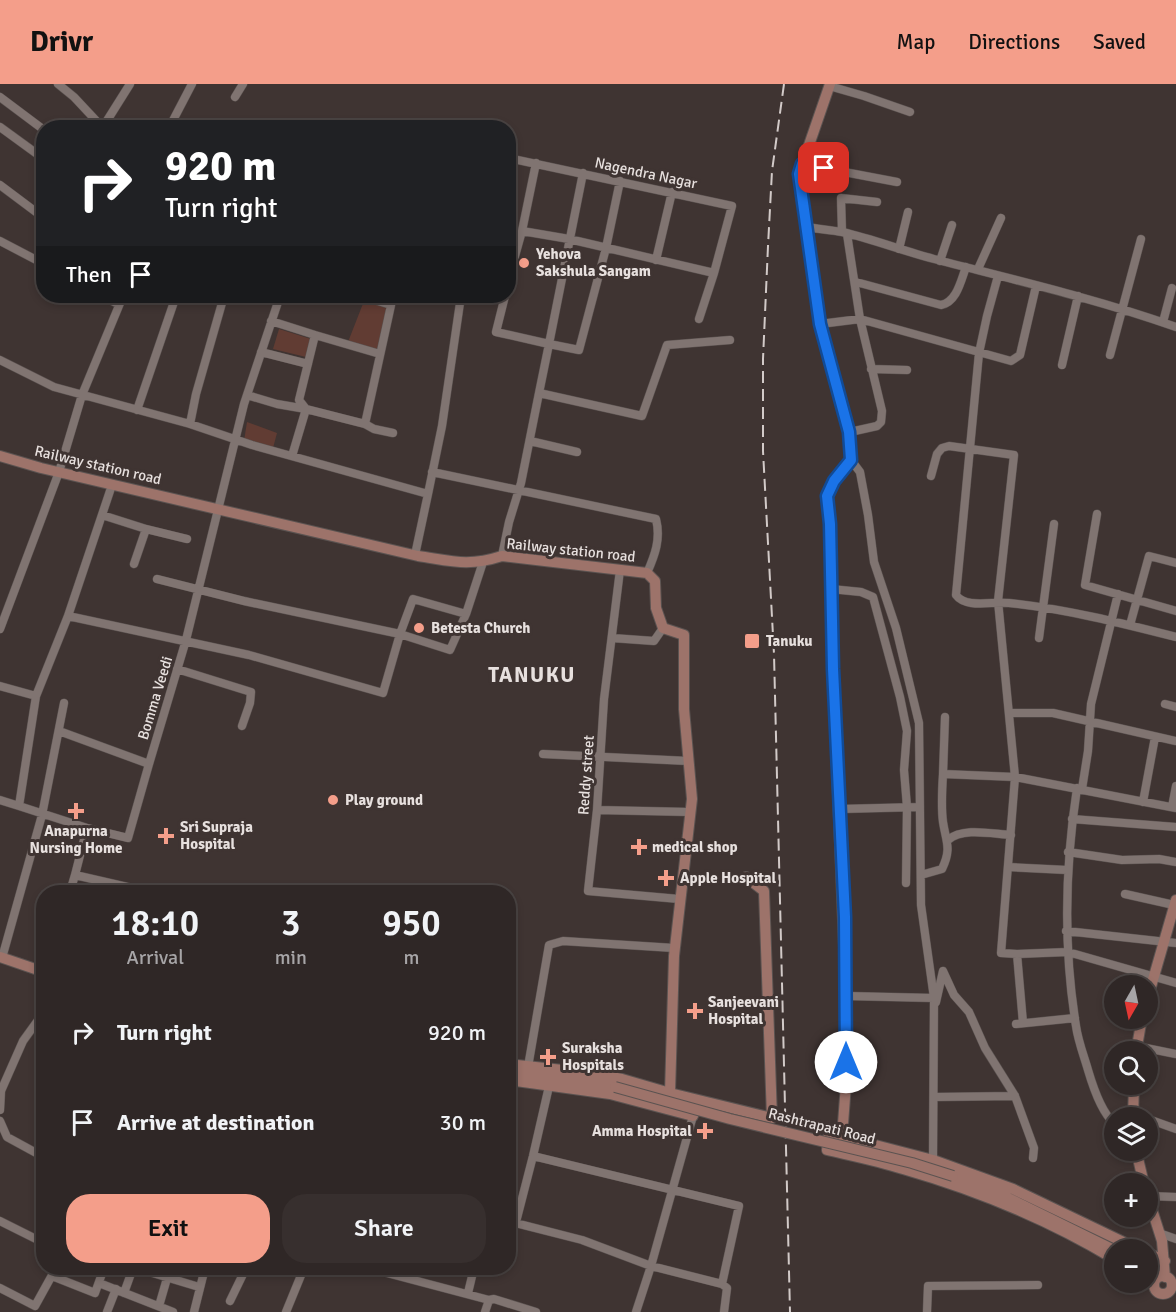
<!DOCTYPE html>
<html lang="en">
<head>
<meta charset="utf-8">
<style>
  :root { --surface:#2f2726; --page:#372f2e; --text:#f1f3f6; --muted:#a7a5a7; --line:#4a4443; --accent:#f49e8a }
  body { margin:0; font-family:Signika,sans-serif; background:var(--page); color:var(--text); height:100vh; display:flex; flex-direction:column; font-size:22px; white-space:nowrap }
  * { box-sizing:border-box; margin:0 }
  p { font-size:20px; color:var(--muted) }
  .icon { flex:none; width:33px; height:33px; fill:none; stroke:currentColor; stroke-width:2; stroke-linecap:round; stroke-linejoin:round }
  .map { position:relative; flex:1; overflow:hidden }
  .panel { position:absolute; left:36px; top:801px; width:480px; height:390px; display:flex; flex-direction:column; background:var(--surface); border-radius:24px; box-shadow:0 3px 9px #0003,0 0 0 2px var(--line) }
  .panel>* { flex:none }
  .banner { position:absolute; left:36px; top:36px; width:480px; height:183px; border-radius:24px; box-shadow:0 3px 9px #0003,0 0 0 2px var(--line); background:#202124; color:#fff; overflow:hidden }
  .needle { width:39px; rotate:189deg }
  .controls { position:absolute; left:1104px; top:891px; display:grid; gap:12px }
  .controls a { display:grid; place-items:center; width:54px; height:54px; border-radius:50%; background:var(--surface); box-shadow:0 3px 9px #0003,0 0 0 2px var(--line); font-size:30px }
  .pin { position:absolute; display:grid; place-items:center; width:51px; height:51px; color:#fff; margin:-26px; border-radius:12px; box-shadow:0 3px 9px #0006 }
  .me { position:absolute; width:66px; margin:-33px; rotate:0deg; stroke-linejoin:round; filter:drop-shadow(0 0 4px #0008) }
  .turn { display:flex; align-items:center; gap:21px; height:126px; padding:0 30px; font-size:27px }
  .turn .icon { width:78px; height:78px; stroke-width:2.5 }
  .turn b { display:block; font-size:42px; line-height:51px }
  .then { display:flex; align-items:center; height:57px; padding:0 30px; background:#0003; gap:12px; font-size:22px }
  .eta { display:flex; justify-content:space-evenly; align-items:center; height:102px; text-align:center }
  .eta b { font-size:36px; font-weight:600; line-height:42px }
  .cta { display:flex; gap:12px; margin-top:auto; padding:12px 30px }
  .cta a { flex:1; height:69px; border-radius:24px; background:var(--accent); color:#111; font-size:24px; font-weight:600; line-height:69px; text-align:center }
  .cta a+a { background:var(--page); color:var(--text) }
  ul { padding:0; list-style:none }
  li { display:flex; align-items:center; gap:18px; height:90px; padding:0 30px }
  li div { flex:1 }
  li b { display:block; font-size:22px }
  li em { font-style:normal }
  header { display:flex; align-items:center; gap:36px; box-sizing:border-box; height:84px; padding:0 30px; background:var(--accent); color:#111 }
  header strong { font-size:28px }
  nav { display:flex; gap:33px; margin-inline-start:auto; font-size:21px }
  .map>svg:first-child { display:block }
</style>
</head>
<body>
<header>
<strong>Drivr</strong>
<nav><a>Map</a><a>Directions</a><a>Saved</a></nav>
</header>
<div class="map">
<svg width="1176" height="1228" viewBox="0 0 1176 1228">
  <rect width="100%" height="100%" fill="#3f3432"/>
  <path fill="#613c33" d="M364,217L387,224L377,266L348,258Z
    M279,245L311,255L306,273L273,265Z
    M247,338L277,349L273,364L244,357Z"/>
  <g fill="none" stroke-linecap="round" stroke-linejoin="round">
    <g stroke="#5b5351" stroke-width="9">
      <path id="street" d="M58,0L74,13L103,44
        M829,2L864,12L910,28
        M0,13L44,46
        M235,13L243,0
        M0,43L44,75
        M103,43L130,0
        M169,44L192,0
        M508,74L732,122L714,189L569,155L522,147
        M802,80L897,98
        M620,97L606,164L579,266L549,260L539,309L642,332L667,261L730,256
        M0,101L44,134
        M806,143C818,145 830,146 842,148C873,155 903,167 934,175C1015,196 1097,215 1176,243
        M842,148L841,114L877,118
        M847,150L860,235L882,327L881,338L877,342L850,348
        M0,157L44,180
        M899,165L908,128
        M656,176L672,108
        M940,177L952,141
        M978,185L1001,134
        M998,192L987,232L979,269L956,511C966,525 993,517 1009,519C1066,525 1121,539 1176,553
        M508,197L522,147L536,79
        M856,198L941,221C957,218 961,196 966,183
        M102,212L118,220
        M361,212L391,221
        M505,212L496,248L549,260L583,89
        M699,235L714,189
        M271,237L315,251
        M1163,238L1172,204
        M820,240L860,235L1011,277L1020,271L1036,202
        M261,268L308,280
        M1110,271L1141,155
        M0,276L54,303L190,340L252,361L428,410L415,471
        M1062,281L1078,212
        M871,285L907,286
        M247,311L277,320L306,325
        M306,325L299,316L315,251L380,270
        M137,326L176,212
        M190,340L196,310L224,212
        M365,340L374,345L393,349
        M530,357L577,368
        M292,372L306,325L365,340L393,212
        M851,376L860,388L868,431L874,478L896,544L919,639L921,821L934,914L933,1076
        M432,388L656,435C661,455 655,471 647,489
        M931,392L937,370L942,364L949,362L1014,371L998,517L1015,693L943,690L945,633
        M428,410L442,342L461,212
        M1097,430L1085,501L1176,527
        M102,431L146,445L187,455
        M502,472L509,438L521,399L539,309
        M134,480L146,445
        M620,486L604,615L597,726L588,807L679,815
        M157,495L244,517L400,550L413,515L466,530
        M831,505L861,508L873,513L900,613L907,647L904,686L907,723L906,799
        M68,532L112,401
        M1130,541L1149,472L1176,479
        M0,545L59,388L82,311L123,212
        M612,554L654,557L663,544
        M1039,554L1054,440
        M177,585L251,608L250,619L242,642
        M0,602L36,612L19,722L87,744L128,754L149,680L59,647
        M36,612L68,532L249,571L383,609L400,550L450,566L466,530L483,478
        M1165,620L1176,623
        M1009,629H1053L1176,657
        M543,670L688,677
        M149,680L186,556L244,320L280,212
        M1077,704C1065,783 1063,862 1076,942C1078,957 1084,972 1088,986C1093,1003 1101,1028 1114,1039
        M1082,705L1088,667L1091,620L1118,510
        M0,716L19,722
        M1143,718L1155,653
        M1172,723L1176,702
        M840,725L920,723
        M597,726L690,728
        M1072,735L1176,743
        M87,744L75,791L149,808
        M948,756C963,743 992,750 1011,751
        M1068,768L1122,776L1159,775L1176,778
        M1008,783L1067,786
        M921,791L942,785C952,764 946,758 943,738C941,723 942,706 943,690
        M70,808L75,791
        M1125,810L1174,821
        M1066,847L1176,859
        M1017,870L1001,869L1015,693L1176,724
        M2,874L42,731L64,619
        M846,912L934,914
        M936,918L943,887L954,911L969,928L985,964L1015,1012L1034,1064L1033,1074
        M1023,939L1017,870L1068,868L1176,899
        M1016,940L1075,934
        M1136,962L1176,970
        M528,983L549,861L563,857L674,864
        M934,1013L1015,1012
        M0,1026L1,1007L23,957L44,928
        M1148,1035L1176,1045
        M0,1037L7,1053L40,1071L44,1070
        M533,1072L739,1122L722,1200
        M1148,1112L1176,1113
        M0,1137L44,1159
        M508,1137L582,1156L651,1182L722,1200L727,1204L724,1228
        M516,1138L533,1072L550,998
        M1159,1149L1176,1155
        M136,1184L199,1203
        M368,1184L489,1216L494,1215L536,1228
        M52,1192L95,1209L104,1184
        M99,1199L173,1228
        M0,1204L35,1222L56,1184
        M124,1209L133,1184
        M468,1209L474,1184
        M230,1217L246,1184
        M159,1222L170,1184
        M107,1228L116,1205
        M194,1228L205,1184
        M286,1228L304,1184
        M485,1228L489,1216
        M636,1228L651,1182L693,1032
        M927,1228L928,1202L1038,1201"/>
    </g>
    <g stroke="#5b5351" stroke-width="12">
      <path id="secondary" d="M830,0L799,90L820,240L850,348L851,376L834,397L827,412L830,440L833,585L846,912V1000L842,1053
        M0,372L41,384L418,472C452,477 468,483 502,472L647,489L655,497L656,524L663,544L684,551V625L692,715L674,872L670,1009
        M0,873L44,888
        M1148,913L1176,816
        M1136,968L1142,934
        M508,980L590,989L622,995L670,1009L772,1034L764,807L746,793
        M508,988L589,998L615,1003
        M508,996L610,1010L693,1032
        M1133,1034L1134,1000
        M1136,1066L1144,1100
        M953,1092L998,1109L1114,1166
        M1148,1113L1162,1157L1165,1193
        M1148,1169L1165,1177
        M1114,1175C1049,1136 976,1106 903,1085C878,1077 853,1072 827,1066L829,1049L933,1076L1013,1105L1140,1166
        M1148,1184L1159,1193
        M1154 1201a9 9 0 1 1 18 0a9 9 0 1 1-18 0Z"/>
    </g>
    <use href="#street" stroke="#807471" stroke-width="8"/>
    <use href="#secondary" stroke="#9d736a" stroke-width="10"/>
    <path stroke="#d2cac8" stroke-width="2" stroke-dasharray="12 6" stroke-linecap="butt" d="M784,0L772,87L768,162L763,275V367L774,570L790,1228"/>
    <g stroke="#5b5351" stroke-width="12" stroke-linecap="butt">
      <path id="secondary-bridge" d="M615,1003L730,1035L912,1079L953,1092"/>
    </g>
    <use href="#secondary-bridge" stroke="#9d736a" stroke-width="10"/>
  </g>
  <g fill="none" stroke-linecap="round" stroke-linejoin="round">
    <g stroke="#114b97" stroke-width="15">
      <path id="route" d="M824,84L802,80L799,90L820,240L849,348L851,376L834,397L827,412L830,440L833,585L845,833L846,978"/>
    </g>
    <use href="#route" stroke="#1a73e8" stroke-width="10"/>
  </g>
  <g fill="#f49e8a" stroke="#3f3432" stroke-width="2">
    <circle cx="524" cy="179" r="6"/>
    <circle cx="419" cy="544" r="6"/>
    <rect x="744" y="549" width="16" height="16" rx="3"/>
    <circle cx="333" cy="716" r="6"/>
    <path d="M73 718h6v6h6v6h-6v6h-6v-6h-6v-6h6z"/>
    <path d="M163 743h6v6h6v6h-6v6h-6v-6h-6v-6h6z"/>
    <path d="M636 754h6v6h6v6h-6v6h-6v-6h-6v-6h6z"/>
    <path d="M663 785h6v6h6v6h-6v6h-6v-6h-6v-6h6z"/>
    <path d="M692 918h6v6h6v6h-6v6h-6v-6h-6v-6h6z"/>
    <path d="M545 964h6v6h6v6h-6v6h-6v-6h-6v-6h6z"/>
    <path d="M702 1038h6v6h6v6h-6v6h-6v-6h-6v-6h6z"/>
  </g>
  <g text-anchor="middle" stroke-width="6" stroke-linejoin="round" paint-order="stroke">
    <g font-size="15" fill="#e7e0de" stroke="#3f3432">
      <text transform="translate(646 89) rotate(12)" y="5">Nagendra Nagar</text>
      <text transform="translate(98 381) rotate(13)" y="5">Railway station road</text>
      <text transform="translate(571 466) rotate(6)" y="5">Railway station road</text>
      <text transform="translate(155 614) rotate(-73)" y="5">Bomma Veedi</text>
      <text transform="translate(586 691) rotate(-86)" y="5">Reddy street</text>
      <text transform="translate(822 1042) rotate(14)" y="5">Rashtrapati Road</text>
    </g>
    <g font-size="15" font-weight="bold" fill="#e7e0de" stroke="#3f3432" text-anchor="start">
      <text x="536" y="175">Yehova<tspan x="536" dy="17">Sakshula Sangam</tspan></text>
      <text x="431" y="549">Betesta Church</text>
      <text x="766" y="562">Tanuku</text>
      <text x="345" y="721">Play ground</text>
      <text x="180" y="748">Sri Supraja<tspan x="180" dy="17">Hospital</tspan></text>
      <text x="76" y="752" text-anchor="middle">Anapurna<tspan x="76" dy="17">Nursing Home</tspan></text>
      <text x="652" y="768">medical shop</text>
      <text x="680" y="799">Apple Hospital</text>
      <text x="708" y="923">Sanjeevani<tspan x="708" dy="17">Hospital</tspan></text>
      <text x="562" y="969">Suraksha<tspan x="562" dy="17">Hospitals</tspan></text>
      <text x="692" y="1052" text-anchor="end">Amma Hospital</text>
    </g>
    <g font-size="21" font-weight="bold" letter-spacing="1.5" fill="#e7e0de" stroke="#3f3432">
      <text x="532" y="598">TANUKU</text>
    </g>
  </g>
</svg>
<div class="controls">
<a><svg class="needle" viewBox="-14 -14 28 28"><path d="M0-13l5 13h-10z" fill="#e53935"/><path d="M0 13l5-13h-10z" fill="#a7a5a7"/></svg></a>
<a><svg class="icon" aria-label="search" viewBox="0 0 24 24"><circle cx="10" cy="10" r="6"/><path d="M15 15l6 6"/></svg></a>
<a><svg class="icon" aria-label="layers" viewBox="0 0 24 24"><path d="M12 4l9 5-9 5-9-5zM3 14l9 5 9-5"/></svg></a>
<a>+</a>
<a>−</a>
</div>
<div class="pin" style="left:824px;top:84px;background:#d93025"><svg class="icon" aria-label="arrive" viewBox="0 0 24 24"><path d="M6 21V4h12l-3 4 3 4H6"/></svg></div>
<svg class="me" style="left:846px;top:978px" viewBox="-20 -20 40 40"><circle r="19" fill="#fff"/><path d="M0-13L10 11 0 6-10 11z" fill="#1a73e8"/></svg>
<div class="banner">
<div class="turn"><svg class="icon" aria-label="right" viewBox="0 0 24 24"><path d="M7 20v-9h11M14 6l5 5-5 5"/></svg><div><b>920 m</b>Turn right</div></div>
<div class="then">Then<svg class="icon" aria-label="arrive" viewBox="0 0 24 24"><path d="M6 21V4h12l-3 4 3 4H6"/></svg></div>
</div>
<section class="panel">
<div class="eta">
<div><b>18:10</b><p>Arrival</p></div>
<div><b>3</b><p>min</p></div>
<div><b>950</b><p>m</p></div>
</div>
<ul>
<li><svg class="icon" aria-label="right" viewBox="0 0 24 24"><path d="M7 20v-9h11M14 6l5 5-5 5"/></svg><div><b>Turn right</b></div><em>920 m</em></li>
<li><svg class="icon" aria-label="arrive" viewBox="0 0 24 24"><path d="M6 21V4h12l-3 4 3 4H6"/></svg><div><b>Arrive at destination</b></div><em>30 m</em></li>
</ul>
<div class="cta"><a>Exit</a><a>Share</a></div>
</section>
</div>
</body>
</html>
